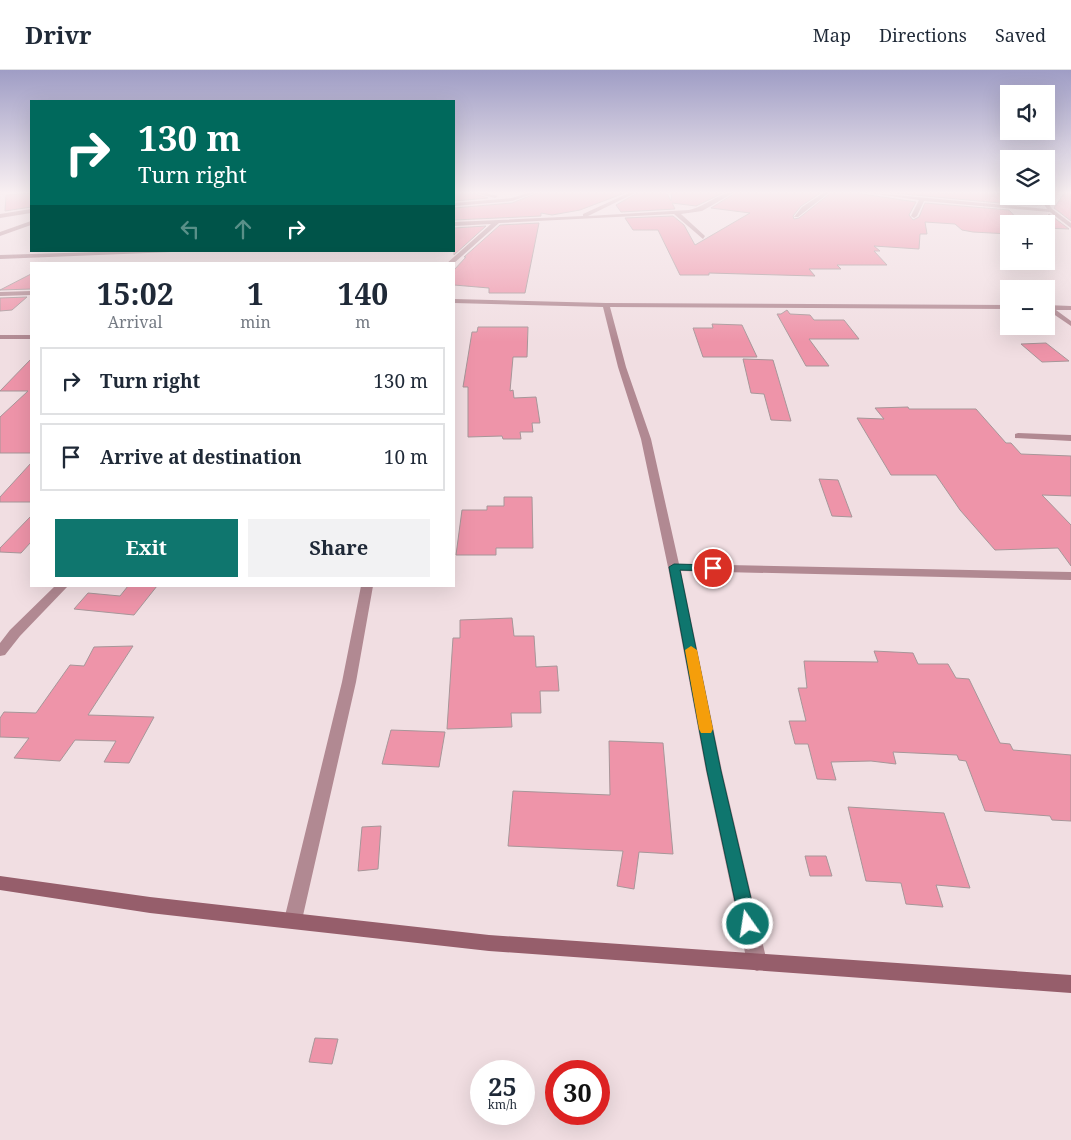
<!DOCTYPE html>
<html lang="en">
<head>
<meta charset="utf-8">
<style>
  :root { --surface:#fff; --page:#f2f2f3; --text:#1f2937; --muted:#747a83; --line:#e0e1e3; --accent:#0f766e }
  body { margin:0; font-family:"Noto Serif",serif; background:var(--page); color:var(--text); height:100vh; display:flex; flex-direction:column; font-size:19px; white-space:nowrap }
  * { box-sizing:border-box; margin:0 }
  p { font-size:16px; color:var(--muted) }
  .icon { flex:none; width:28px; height:28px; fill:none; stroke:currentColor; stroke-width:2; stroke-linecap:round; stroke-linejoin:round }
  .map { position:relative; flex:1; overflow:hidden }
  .drawer { position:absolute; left:30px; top:192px; width:425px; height:325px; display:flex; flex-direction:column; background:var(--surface); border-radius:0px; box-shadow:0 5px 20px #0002 }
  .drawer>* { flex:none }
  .hud { position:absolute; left:30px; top:30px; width:425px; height:152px; border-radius:0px; box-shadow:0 5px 20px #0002; background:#00695c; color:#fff; overflow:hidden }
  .tools { position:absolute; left:1000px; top:15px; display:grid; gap:10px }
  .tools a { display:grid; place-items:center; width:55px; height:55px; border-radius:0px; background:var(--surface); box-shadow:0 5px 20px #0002; font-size:25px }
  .speed { position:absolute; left:470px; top:990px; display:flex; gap:10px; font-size:25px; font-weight:700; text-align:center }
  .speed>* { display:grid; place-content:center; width:65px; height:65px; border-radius:50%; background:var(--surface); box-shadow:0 5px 20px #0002; line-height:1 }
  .speed small { font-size:12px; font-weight:400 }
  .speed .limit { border:8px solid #d22; background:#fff; color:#111 }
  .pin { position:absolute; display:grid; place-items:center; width:42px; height:42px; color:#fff; margin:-21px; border:2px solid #fff; border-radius:50%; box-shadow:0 1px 5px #0007 }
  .me { position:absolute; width:55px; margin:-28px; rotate:347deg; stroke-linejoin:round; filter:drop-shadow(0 0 4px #0008) }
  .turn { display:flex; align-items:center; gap:18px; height:105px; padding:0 25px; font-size:22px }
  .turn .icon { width:65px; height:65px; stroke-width:2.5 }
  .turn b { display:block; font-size:35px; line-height:42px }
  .lanes { display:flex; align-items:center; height:48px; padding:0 25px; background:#0003; justify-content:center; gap:25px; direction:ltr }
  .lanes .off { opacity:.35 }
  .eta { display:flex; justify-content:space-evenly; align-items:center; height:85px; text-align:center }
  .eta b { font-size:30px; font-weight:700; line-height:35px }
  .primary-button { display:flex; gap:10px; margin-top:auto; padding:10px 25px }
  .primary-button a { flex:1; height:58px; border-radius:0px; background:var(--accent); color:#fff; font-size:20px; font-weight:700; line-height:58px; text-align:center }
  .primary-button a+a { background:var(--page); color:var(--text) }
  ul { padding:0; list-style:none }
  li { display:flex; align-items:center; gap:15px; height:68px; margin:0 10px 8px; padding:0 15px; border:2px solid var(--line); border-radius:0px }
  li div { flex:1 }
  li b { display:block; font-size:19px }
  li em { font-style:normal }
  header { display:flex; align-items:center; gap:30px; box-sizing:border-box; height:70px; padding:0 25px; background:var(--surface); border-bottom:1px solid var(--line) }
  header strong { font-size:24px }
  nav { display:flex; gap:28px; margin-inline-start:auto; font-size:18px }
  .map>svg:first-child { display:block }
</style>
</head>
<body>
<header>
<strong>Drivr</strong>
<nav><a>Map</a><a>Directions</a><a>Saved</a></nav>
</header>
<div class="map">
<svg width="1071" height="1070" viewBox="0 0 1071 1070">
  <rect width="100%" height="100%" fill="#f1dee2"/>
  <path fill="#ee94a9" stroke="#a79699" d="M454,122H469L488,128L454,131Z
    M540,122H627L580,140L552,145L541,143V146L454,150V138L512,133Z
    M639,122H666L671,131L672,122H725L696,136L672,133L675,139L621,142L616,135Z
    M737,122H822L801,136L793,146L794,149L799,148L832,122H860L862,124L916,132L909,145L913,150L919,147L925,133L1009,140L1022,154H1009V164L973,162L962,160L955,154L925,152L927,164H920L919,179L874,176L880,181H874L887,195H837L841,199H809L815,206L709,203V205H680L658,160H633L625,148L673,146L684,155L695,175L750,143L711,138Z
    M882,122H932L949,124L952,122H988L1017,126L1011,134Z
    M1065,122H1071V151L1054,138Z
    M31,123V137L5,141L6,125Z
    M1049,144L1069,159L1046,158V154H1042Z
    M539,153L525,223H489V218L454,215V200L466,187H464L500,155Z
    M486,156L454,185V158Z
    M31,204V219L0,220Z
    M27,227L12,240L0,241V228Z
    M787,240L790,244L810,245L814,250H844L859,269H809L829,296H806L777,244H781Z
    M712,254L742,255L757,287H703L693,258H713Z
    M478,257H528L527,287H513L510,321L513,320L514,328L536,327L540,353H532L533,362H520L521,369H503L502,366L468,367V317H463L472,262H477Z
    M1046,273L1069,291L1042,292L1021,274Z
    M31,289V383H0V347L28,321H0Z
    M743,289L773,290L791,351L771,350L764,324L751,323Z
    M908,337L909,339H976L1006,373H1011L1021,384L1071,386V426L1042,425L1071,455V496L1058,478L995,480L960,440L936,405H891L857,348L884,349L875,338Z
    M31,393V432H0V427Z
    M819,409L838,410L852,447L832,446Z
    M504,427H532L533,478H496V485H456L462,440H487V436H504Z
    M31,446V472L21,483L0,482V478Z
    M128,516H157L134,545L74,539L88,523L120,526Z
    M512,548L514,566H534L536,597L557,596L559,621H540L541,643H511L512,657L447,659L453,568H460V550Z
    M133,576L88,645L154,647L129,693L104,692L116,671L75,670L60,691L14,688L29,668L0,667V648L4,642L36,643L70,595L84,596L94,577Z
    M874,581L913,583L918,594H948L956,608L969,609L1000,673L1010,674L1013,680L1071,685V751L1052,750L1050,746L985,741L966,691L959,690L957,685L893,682L896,694L871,691L831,692L836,710L817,709L808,674H795L789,651H806L798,618H807L804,591L878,592Z
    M391,660L445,662L439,697L382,694Z
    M609,671L663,673L673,784L639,782L634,819L617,816L623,781L508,776L513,721L610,725Z
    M848,737L944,743L970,818L936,815L943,837L906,834L901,813L866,811Z
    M381,756L378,799L358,801L362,757Z
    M805,786H826L832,806H810Z
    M315,968L338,969L332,994L309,992Z"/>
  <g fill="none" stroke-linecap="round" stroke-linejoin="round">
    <path fill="#b18992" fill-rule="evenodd" d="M471,122H481L498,126L495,128Z
      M531,122H538L512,131L454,136V133L512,128Z
      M631,122H637L588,146L689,140C705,137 719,122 735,122L702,141L681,144L705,166L703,169L674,144L499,153L453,194H446L491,154L454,156V152L583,146V144Z
      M825,122H830L798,147H794L802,137Z
      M862,122L1047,139L1039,126H1044L1052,139L1071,153V158L1050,142L924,131L917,146L914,148L911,146L919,130Z
      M31,139V143L0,148V144Z
      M31,151V155L0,166V162Z
      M127,181H197L0,189V185Z
      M31,221V225L0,226V222Z
      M454,229L606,233L1009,235V239L610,237L626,297L651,369L679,494L1071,502V510L681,501L722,701L767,892L764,898L757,901L750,898L747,892L706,701L668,497L641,369L618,297L603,237L454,233Z
      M1046,235L1071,236V240H1056L1071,251V256L1046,239Z
      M0,265H31V269H0Z
      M1018,363L1071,365V371L1015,368V364Z
      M55,516H68L20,566L5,585L0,586V573L10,560Z
      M361,516H373L356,612L302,850L299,856L293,858L287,856L284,850L342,612Z"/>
    <path fill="#965e6b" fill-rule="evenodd" d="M0,806L150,827L489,865L1071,905V923L489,881L150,843L0,820Z"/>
  </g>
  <linearGradient id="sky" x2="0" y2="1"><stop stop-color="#9f9dc5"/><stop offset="0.45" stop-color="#f9f0f2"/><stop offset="1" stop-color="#f9f0f2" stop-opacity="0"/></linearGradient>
  <rect width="1071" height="272" fill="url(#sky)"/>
  <path fill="#0f766e" stroke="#0a4d48" d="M674,494L713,495L719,498L713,501L680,500L721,701L757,854L754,859L748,861L742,859L740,854L707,701L669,497Z"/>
  <path fill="#f59e0b" d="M691,576L697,580L713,659L711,663H701L699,659L685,580Z"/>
</svg>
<div class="tools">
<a><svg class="icon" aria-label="sound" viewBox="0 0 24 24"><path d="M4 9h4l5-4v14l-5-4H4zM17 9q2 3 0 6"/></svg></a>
<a><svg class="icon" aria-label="layers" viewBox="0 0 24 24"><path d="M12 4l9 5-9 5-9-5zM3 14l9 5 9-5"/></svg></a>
<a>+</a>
<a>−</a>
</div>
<div class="speed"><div>25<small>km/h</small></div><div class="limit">30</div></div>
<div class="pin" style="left:713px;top:498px;background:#d93025"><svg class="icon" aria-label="arrive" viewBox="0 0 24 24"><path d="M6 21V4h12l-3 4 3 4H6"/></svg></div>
<svg class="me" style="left:748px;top:854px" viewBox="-20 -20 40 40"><circle r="17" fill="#0f766e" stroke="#fff" stroke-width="3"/><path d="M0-11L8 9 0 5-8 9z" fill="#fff"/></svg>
<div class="hud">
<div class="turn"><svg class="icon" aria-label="right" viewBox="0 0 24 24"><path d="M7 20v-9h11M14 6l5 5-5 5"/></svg><div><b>130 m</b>Turn right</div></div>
<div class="lanes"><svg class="icon off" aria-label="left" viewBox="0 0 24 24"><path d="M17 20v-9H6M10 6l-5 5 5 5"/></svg><svg class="icon off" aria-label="ahead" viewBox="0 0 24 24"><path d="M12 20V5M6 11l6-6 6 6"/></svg><svg class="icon" aria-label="right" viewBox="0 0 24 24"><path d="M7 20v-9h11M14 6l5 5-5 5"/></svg></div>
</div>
<section class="drawer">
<div class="eta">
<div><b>15:02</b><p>Arrival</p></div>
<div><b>1</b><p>min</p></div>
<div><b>140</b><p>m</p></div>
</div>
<ul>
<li><svg class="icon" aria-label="right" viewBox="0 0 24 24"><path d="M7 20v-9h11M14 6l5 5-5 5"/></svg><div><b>Turn right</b></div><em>130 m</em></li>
<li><svg class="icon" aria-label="arrive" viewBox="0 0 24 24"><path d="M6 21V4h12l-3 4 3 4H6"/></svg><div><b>Arrive at destination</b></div><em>10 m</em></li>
</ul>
<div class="primary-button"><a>Exit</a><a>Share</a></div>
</section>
</div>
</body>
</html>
